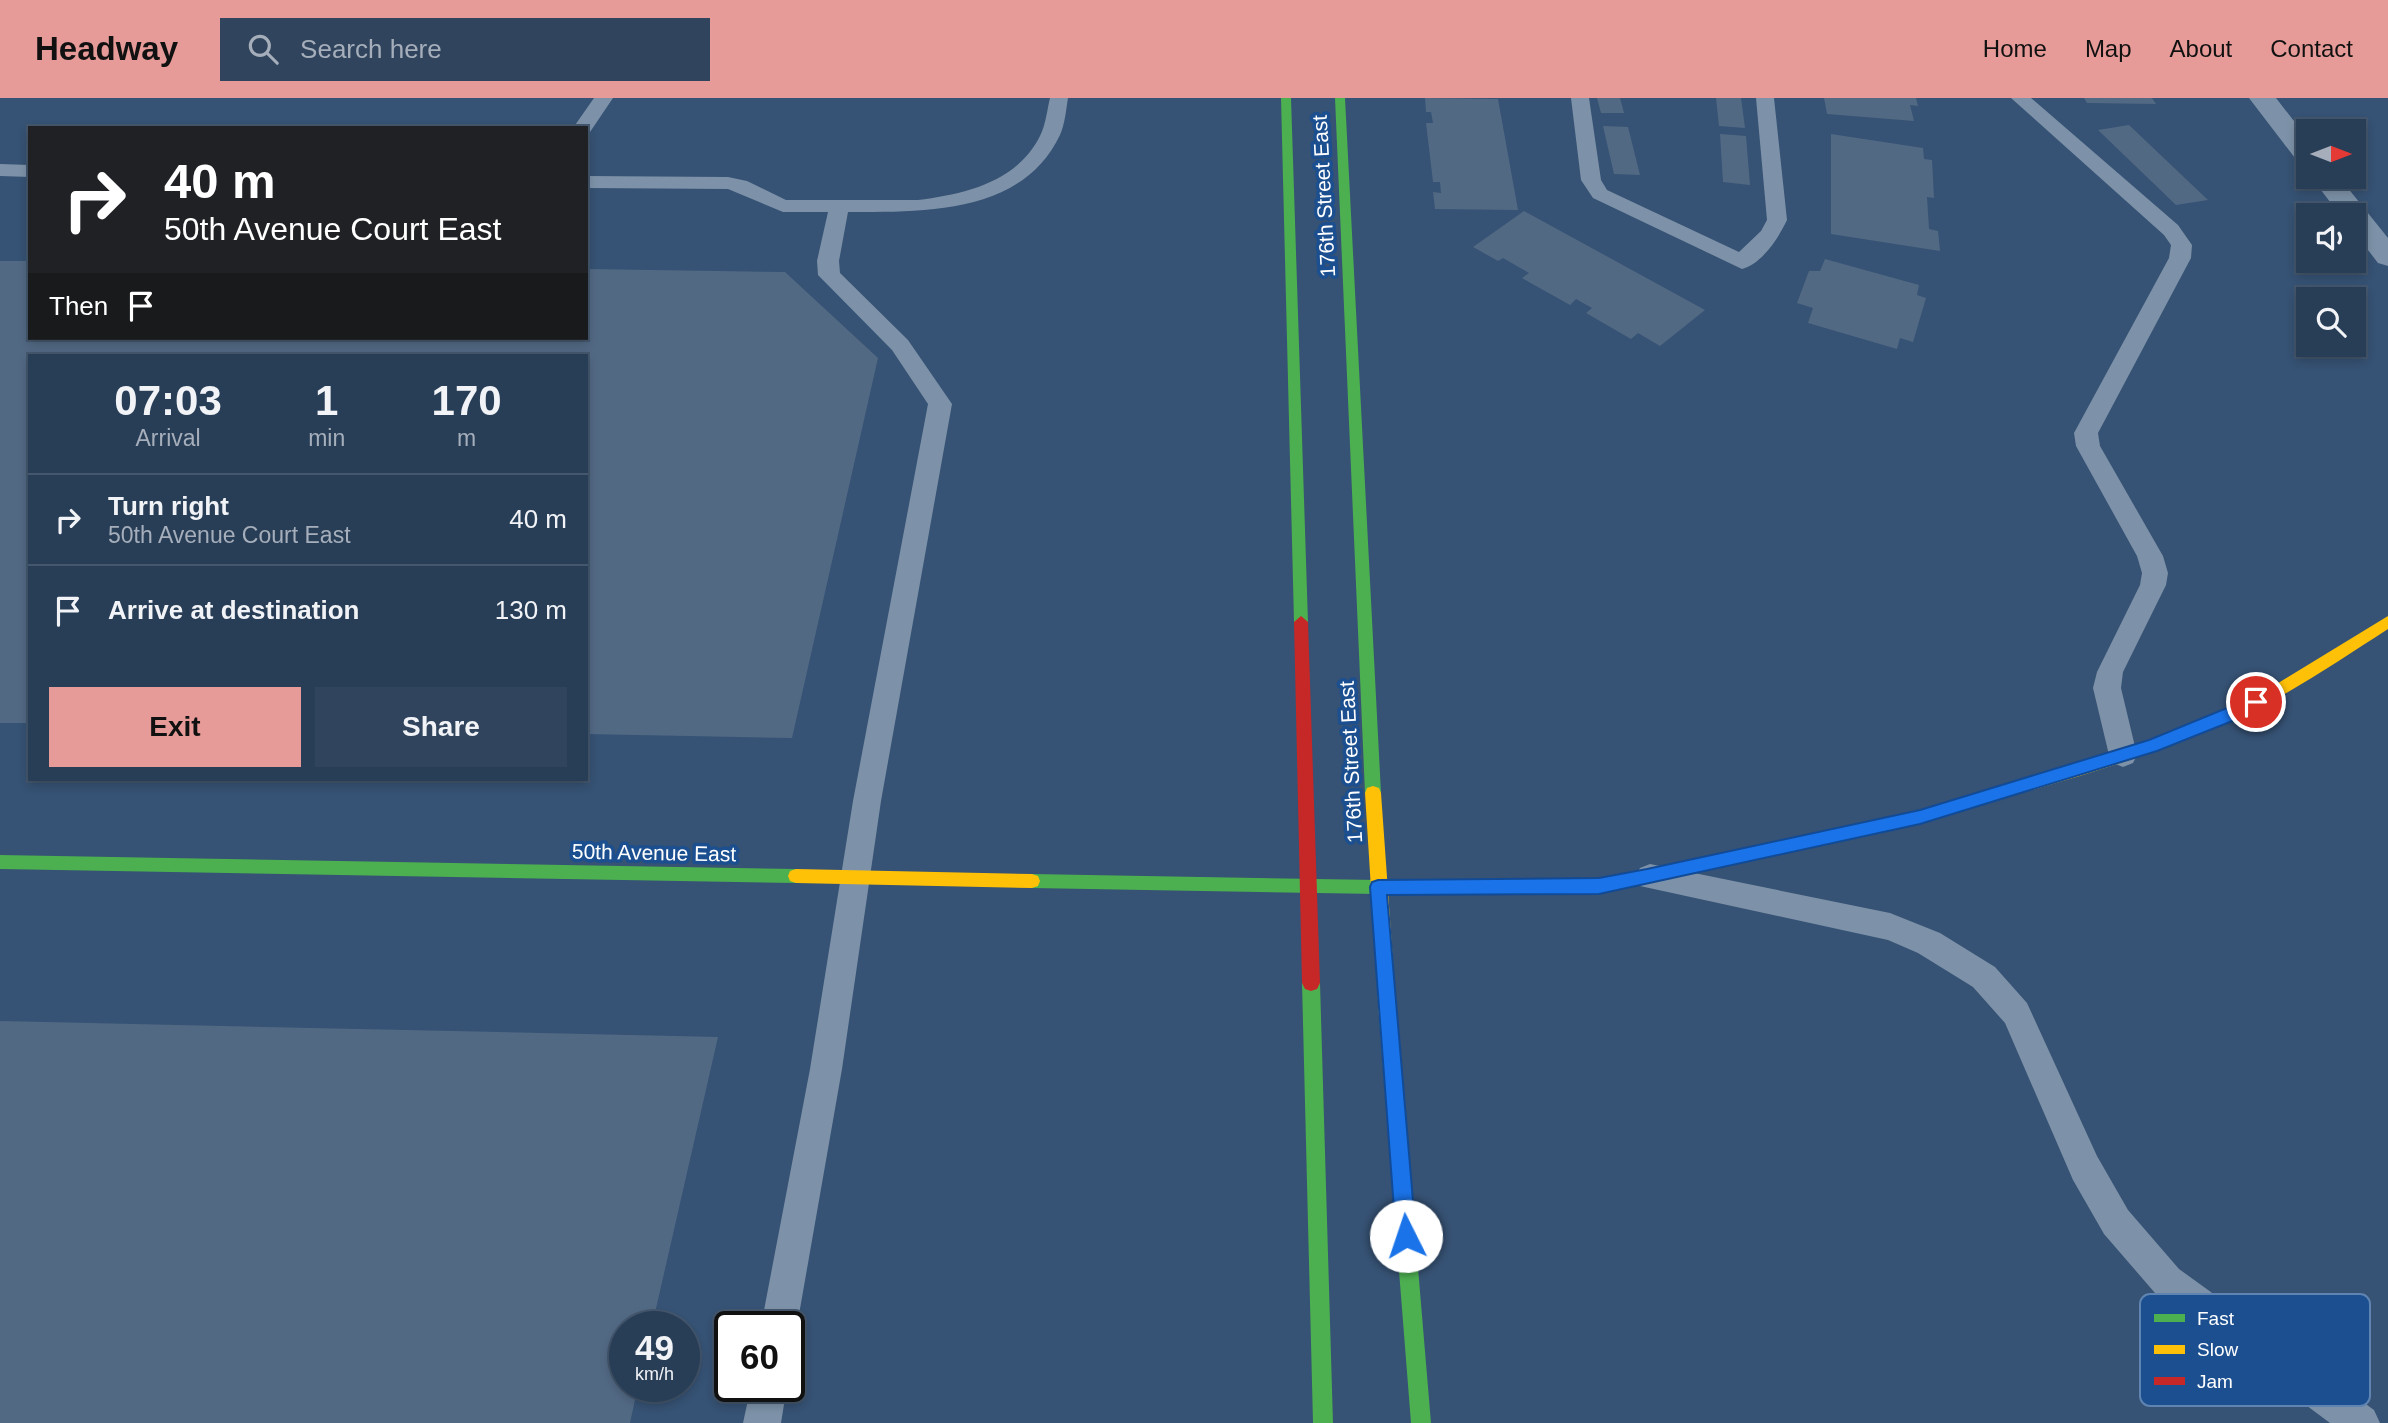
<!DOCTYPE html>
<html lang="en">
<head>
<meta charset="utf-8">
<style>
  :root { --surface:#283e57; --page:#30455d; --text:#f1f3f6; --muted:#a5aeba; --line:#44576d; --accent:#e69b98 }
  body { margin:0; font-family:Helvetica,sans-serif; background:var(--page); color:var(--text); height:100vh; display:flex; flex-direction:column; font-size:26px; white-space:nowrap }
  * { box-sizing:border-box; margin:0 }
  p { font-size:23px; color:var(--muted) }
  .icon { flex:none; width:38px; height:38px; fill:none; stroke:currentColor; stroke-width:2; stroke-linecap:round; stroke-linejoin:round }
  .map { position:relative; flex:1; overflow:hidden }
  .panel { position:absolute; left:28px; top:256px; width:560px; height:427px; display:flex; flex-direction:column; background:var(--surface); border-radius:0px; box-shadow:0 4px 10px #0003,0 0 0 2px var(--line) }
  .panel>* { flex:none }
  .guide { position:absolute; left:28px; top:28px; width:560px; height:214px; border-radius:0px; box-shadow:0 4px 10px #0003,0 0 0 2px var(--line); background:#202124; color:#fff; overflow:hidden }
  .needle { width:46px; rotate:90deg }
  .fabs { position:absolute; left:2296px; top:21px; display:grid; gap:14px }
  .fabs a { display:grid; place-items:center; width:70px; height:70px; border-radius:0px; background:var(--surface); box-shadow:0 4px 10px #0003,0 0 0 2px var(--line); font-size:35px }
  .speed { position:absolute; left:609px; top:1213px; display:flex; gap:14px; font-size:35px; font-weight:700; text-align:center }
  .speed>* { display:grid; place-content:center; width:91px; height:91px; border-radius:50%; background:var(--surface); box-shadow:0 4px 10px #0003,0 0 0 2px var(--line); line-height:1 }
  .speed small { font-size:18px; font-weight:400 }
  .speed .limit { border:4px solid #111; border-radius:10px; background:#fff; color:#111 }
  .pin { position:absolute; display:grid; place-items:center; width:60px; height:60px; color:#fff; margin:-30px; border:4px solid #fff; border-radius:50%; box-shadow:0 2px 7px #0007 }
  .me { position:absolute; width:77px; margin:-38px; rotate:356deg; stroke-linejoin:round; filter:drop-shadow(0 0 5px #0008) }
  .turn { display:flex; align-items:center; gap:24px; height:147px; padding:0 21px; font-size:32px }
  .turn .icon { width:91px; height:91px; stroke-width:2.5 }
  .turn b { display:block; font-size:49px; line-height:60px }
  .then { display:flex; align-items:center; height:66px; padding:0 21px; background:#0003; gap:14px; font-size:26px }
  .eta { display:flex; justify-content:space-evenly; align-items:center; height:119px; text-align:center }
  .eta b { font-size:42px; font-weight:600; line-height:49px }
  .button { display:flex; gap:14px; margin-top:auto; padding:14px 21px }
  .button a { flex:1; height:80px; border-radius:0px; background:var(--accent); color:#111; font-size:28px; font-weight:600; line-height:80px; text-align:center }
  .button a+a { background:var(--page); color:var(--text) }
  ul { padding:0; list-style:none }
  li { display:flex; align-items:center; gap:21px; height:91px; padding:0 21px; border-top:2px solid var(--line) }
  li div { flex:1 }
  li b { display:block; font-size:26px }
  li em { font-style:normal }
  header { display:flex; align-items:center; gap:42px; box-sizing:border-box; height:98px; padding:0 35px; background:var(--accent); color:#111 }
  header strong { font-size:33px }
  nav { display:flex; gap:38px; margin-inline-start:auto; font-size:24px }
  .search { width:490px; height:63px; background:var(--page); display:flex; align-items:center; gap:18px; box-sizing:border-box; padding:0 24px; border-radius:0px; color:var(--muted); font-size:26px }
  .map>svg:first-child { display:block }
</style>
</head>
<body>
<header>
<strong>Headway</strong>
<div class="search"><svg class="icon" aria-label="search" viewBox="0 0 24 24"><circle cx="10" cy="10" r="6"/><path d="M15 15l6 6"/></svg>Search here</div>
<nav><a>Home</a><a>Map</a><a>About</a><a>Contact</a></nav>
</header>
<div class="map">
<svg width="2388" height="1325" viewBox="0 0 2388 1325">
  <rect width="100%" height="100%" fill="#365274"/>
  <path fill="#526984" d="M1425,0L1498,1L1518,112L1435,111L1433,94L1441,95L1440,84H1433L1426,25H1433L1431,14H1426Z
    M1597,0H1620L1624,15H1601Z
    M1716,0H1741L1745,30L1719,28Z
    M1824,0H1916L1918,8L1910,7L1914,23L1827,16Z
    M2084,0H2152L2156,6L2087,5Z
    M2129,27L2208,102L2176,107L2098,32Z
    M1603,28L1628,29L1640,77L1614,76Z
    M1720,36L1746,38L1750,87L1723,84Z
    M1831,36L1923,50L1924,61L1932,62L1934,100L1927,99L1929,131L1938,133L1940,153L1831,136Z
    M1524,113L1705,212L1660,248L1638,235L1631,241L1586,215L1592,210L1576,201L1570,207L1522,180L1529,175L1503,160L1498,163L1473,149Z
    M1825,161L1919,187L1917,197L1926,200L1913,244L1900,240L1897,251L1808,225L1813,210L1797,205L1809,173H1820Z
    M0,163H30V240H586V171L785,174L878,260L792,640L586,636V257H30V625H0Z
    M0,923L718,939L652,1228H625V1288H638L630,1325H0Z"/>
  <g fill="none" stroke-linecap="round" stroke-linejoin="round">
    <path fill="#7d92a8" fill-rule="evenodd" d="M594,0H613L590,34L586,35V30H573Z
      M1050,0H1068C1066,12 1065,26 1060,37C1022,117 923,114 848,114L839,163L840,175L908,242L952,306L881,703L842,971L797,1228L789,1242V1228H761L810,971L853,703L928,306L892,252L818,177L817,163L828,114H783L728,91L586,90V78L728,79L747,83L786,102H918C965,96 1017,84 1040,38C1046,26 1047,12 1050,0Z
      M1571,0H1589L1601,82L1607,92L1739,154L1761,133L1767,122L1756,0H1774L1787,122C1779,139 1762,166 1742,171L1593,100L1581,82Z
      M2011,0H2031L2178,127L2192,147L2191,160L2098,335L2100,348L2163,458L2168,475L2166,487L2123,574L2121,590L2137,657L2133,665L2123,669L2113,665L2109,657L2093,590L2097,574L2140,487L2142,475L2137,458L2076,348L2074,335L2169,160L2171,147L2164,137Z
      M0,66L30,67V79L0,78Z
      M1650,766L1890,815L1940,835L1995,869L2027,905L2097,1058L2128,1112L2179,1171L2374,1312L2380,1325H2330L2155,1195L2104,1136L2073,1082L2005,925L1973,889L1918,855L1888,842L1640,788L1635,779L1640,770Z
      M751,1288H787L781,1325H743Z"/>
    <path fill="#7d92a8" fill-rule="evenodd" d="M2249,0H2276L2308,41V66L2298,64Z
      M2311,79H2339L2388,140V168L2378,165L2354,134V117H2340Z"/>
    <path fill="#4caf50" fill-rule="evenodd" d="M1281,0H1291L1308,524L1301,530L1294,524Z
      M1335,0H1345L1381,695L1379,700L1373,702L1367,700L1365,695Z
      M0,757L796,771L802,773L804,778L802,783L796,785L0,771Z
      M1666,767L1672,769L1674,774L1672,779L1599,795L1378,796L1032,790L1026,788L1024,783L1026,778L1032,776L1378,782L1599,781Z
      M1311,877L1317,879L1320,885L1333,1325H1313L1302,885L1305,879Z
      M1388,911L1394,913L1397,919L1431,1325H1411L1379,919L1382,913Z"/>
    <path fill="#ffc107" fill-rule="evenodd" d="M2388,518V531C2340,562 2292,595 2240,619C2154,659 2062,683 1971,710L1965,708L1963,703L1965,698L1971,696L2105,657L2199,624L2270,590Z
      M1373,688L1379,690L1381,695L1397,919L1394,925L1388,927L1382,925L1379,919L1365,695L1367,690Z
      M796,771L1032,776L1038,778L1040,783L1038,788L1032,790L796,785L790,783L788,778L790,773Z"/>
    <path fill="#c62828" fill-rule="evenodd" d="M1301,518L1308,524L1320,885L1317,891L1311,893L1305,891L1302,885L1294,524Z
      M1971,696L1977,698L1979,703L1977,708L1920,726L1666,781L1660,779L1658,774L1660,769L1666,767L1920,712Z"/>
  </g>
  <path fill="#1a73e8" stroke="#114b97" stroke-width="2" d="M2256,598L2262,599L2264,604L2262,608L2240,620L2157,653L1920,726L1599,796L1387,797L1416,1138L1413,1144L1406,1147L1399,1144L1396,1138L1370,789L1372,784L1378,782L1599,780L1647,771L1920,712L2149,642Z"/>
  <g text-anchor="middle" stroke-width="7" stroke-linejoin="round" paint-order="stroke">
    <g font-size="21" fill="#fff" stroke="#1b4f8f">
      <text transform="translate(1324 98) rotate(-93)" y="7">176th Street East</text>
      <text transform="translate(1351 664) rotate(-93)" y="7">176th Street East</text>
      <text transform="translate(654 755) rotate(1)" y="7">50th Avenue East</text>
    </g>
  </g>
  <rect x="2140" y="1196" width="230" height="112" rx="10" fill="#1b4f8f" stroke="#5f84b1" stroke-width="2"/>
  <rect x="2154" y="1216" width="31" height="8" fill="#4caf50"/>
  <rect x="2154" y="1247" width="31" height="9" fill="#ffc107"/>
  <rect x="2154" y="1279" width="31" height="8" fill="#c62828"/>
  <g font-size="19" fill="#fff">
    <text x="2197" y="1227">Fast</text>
    <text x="2197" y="1258">Slow</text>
    <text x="2197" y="1290">Jam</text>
  </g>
</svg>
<div class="fabs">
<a><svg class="needle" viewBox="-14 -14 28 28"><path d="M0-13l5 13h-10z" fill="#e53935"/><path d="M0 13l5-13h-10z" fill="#a5aeba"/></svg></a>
<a><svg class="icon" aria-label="sound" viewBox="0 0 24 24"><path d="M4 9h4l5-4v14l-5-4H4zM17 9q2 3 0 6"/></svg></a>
<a><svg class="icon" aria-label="search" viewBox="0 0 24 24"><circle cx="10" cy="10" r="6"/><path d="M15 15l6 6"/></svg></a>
</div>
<div class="speed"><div>49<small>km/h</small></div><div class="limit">60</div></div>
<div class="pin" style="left:2256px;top:604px;background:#d93025"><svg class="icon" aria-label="arrive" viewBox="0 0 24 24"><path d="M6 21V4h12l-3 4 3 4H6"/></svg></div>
<svg class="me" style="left:1406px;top:1138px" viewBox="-20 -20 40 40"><circle r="19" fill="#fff"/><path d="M0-13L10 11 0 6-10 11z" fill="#1a73e8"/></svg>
<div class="guide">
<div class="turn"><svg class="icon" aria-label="right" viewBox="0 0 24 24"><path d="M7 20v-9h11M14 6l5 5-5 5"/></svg><div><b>40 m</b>50th Avenue Court East</div></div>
<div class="then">Then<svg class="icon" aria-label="arrive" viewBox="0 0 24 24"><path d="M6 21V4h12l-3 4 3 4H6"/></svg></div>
</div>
<section class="panel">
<div class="eta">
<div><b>07:03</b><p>Arrival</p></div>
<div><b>1</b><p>min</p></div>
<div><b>170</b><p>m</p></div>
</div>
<ul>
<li><svg class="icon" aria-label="right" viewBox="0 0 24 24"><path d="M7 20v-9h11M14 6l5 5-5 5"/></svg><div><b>Turn right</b><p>50th Avenue Court East</p></div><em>40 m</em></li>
<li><svg class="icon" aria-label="arrive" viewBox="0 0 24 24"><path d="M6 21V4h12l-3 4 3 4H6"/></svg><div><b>Arrive at destination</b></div><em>130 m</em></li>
</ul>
<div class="button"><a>Exit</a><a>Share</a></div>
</section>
</div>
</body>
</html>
